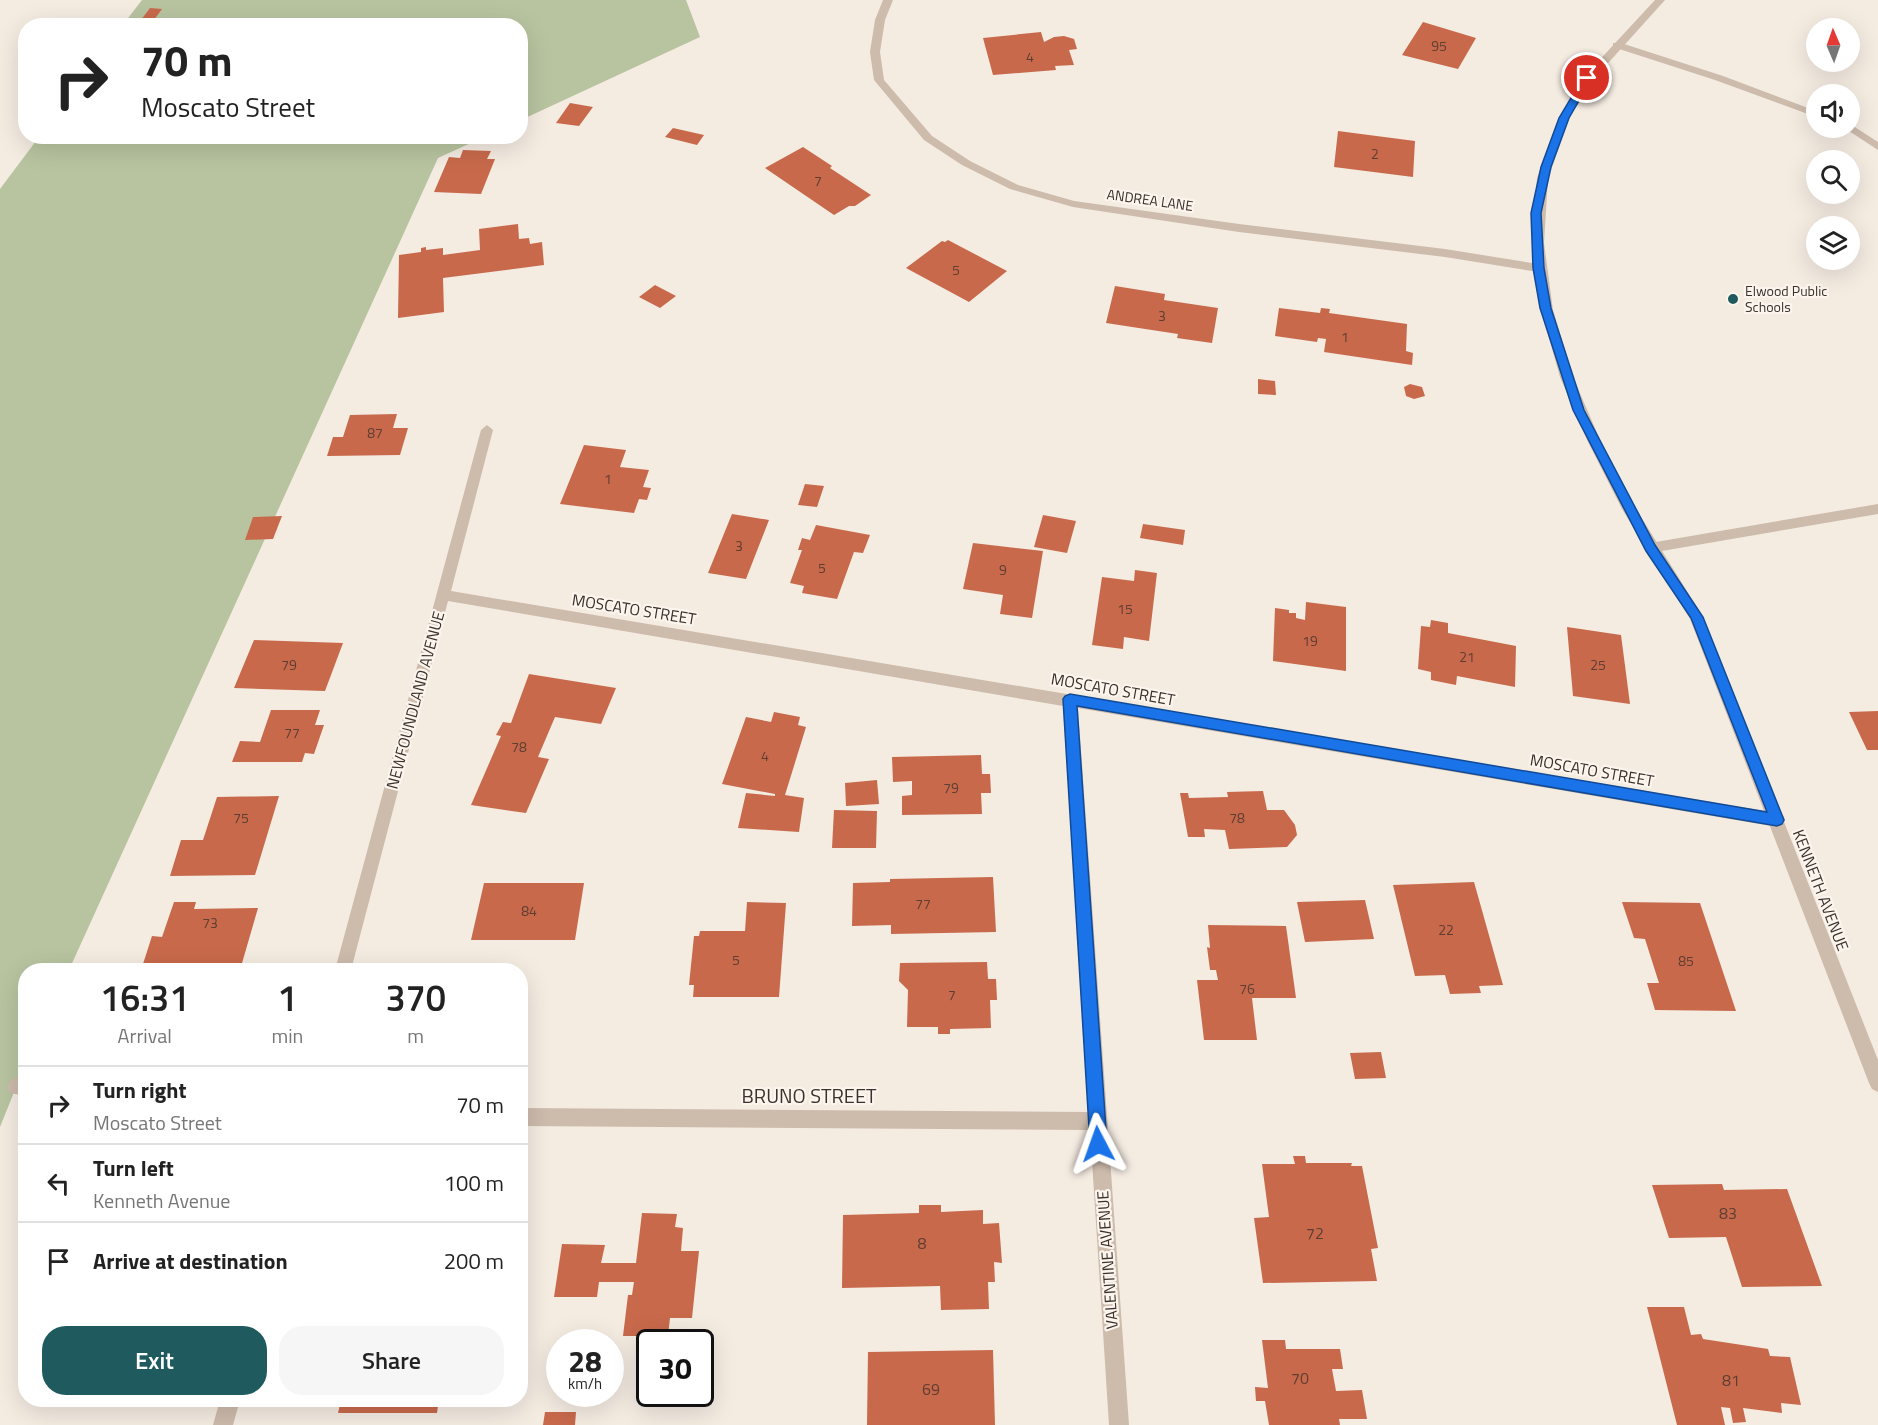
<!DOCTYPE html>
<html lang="en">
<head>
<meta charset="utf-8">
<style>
  :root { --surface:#fff; --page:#f6f6f6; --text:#222; --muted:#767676; --line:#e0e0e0; --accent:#1f5a5e }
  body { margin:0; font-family:"Titillium Web",sans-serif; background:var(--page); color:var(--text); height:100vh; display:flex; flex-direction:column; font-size:22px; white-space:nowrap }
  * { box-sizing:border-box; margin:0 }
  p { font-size:20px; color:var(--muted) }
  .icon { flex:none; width:33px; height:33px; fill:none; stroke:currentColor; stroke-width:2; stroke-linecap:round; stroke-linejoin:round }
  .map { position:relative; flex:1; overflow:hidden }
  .details { position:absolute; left:18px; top:963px; width:510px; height:444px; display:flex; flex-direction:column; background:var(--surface); border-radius:24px; box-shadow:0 6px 24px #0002 }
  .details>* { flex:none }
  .hud { position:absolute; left:18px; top:18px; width:510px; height:126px; border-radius:24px; box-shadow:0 6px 24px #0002; background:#fff; color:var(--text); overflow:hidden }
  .needle { width:39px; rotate:358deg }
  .fabs { position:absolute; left:1806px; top:18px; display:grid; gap:12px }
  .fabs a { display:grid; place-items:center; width:54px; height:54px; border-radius:50%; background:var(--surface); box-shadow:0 6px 24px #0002; font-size:30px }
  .speed { position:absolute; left:546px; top:1329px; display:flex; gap:12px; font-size:30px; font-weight:700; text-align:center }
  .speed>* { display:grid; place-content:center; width:78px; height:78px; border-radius:50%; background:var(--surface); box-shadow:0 6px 24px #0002; line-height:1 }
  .speed small { font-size:15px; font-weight:400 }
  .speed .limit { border:3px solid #111; border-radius:9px; background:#fff; color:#111 }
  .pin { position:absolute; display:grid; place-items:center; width:51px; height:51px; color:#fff; margin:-26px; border:3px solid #fff; border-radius:50%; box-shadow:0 2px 6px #0007 }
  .me { position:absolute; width:66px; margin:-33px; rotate:356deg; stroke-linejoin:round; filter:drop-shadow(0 0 4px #0008) }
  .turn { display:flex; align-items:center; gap:21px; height:126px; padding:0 24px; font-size:27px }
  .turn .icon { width:78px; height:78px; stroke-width:2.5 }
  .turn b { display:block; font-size:42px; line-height:51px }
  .eta { display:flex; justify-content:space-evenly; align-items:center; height:102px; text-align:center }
  .eta b { font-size:36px; font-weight:600; line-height:42px }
  .action { display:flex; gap:12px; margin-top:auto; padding:12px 24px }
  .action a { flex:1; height:69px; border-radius:24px; background:var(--accent); color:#fff; font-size:24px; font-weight:600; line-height:69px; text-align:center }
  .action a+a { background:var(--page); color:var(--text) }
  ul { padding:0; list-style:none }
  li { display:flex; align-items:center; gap:18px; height:78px; padding:0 24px; border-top:2px solid var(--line) }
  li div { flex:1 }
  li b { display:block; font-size:22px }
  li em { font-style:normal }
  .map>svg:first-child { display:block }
</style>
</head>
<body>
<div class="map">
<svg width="1878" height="1425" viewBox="0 0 1878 1425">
  <rect width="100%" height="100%" fill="#f4ebe1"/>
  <path fill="#b8c4a0" d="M142,0H686L700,37L521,120L520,26H122Z
    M39,137H484L438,158L69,970H26L25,1065L0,1127V189Z"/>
  <path fill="#c8694b" d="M150,8L162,9L151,24H138Z
    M1423,22L1476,38L1458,69L1402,55Z
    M1041,32L1044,42L1054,37L1064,36L1074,39L1077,49L1069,50L1074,65L1055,66L1056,70L993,75L983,38Z
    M570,103L593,107L579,126L556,123Z
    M673,128L704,135L697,145L665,137Z
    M1338,131L1415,141L1413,177L1334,167Z
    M803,147L832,166L830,168L871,195L855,206H849L834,215L765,168Z
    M463,150L491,151L487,159H495L481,194L434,192L449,157L460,158Z
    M518,224L519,239L529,238L530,244L542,242L544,265L443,278L444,312L398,318L399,255L421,252V248L426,247V250L443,248V255L480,250L479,229Z
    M948,240L1007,271L969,302L906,268L942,241L945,242Z
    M655,285L676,296L660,308L639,297Z
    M1115,286L1165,294L1164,300L1218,308L1212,343L1177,338L1178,334L1106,323Z
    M1279,308L1320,313L1321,308L1330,309L1329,313L1407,324L1406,351L1413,353L1412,365L1324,352L1326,339L1318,338L1317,342L1275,336Z
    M1258,379L1275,381L1276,395L1258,394Z
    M1410,384L1422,387L1425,396L1414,399L1406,396L1404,387Z
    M397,414L393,428H408L400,455L327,456L333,437H343L350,415Z
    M584,445L626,450L620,467L649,470L643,487L651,488L647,500L639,499L634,513L560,504Z
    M805,484L824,486L817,507L798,505Z
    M732,514L769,520L746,579L708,573Z
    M1043,515L1076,521L1067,553L1034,547Z
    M282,516L273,539L245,540L253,517Z
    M1143,524L1185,530L1183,545L1140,538Z
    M816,525L870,535L863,553L854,552L837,599L802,593L804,586L790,583L802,550H798L802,538L810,540Z
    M973,543L1043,551L1032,618L1000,614L1003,595L963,589Z
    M1135,570L1157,573L1149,641L1124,637L1123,649L1092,645L1102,577L1134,581Z
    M1306,602L1346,607V671L1273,661L1275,608L1289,610V613H1296V618L1305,620Z
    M1431,620L1448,623V633L1516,646L1515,687L1457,676L1456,685L1431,680V672L1418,669L1421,626L1430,627Z
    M1567,627L1621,635L1630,704L1573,696Z
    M254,640L343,643L325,691L234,688Z
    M529,674L616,688L601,724L555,717L538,757L549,759L526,813L471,805L501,736L496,735L503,722L511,723Z
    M271,710H320L315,725H324L314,754L305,753L302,762H232L240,741L260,742Z
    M1878,711V750H1867L1849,712Z
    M774,712L800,717L798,725L806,727L785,795L804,798L799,832L738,828L746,793L775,796V794L722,784L746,717L771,722Z
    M981,755L982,774H990L991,793H981L982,814L902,815V796L912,795V781L893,782L892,757Z
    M877,780L879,804L846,806L845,783Z
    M1263,791L1267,810H1284L1295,825L1297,835L1287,847L1229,849L1225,830L1204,829L1205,837H1188L1180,793H1188L1189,798L1228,797L1227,792Z
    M279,796L255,875L170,876L181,840H203L217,797Z
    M834,810L877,811L876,848H832Z
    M993,877L996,932L891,934V925L852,926L853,883L890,882V879Z
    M1474,882L1503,985L1479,986L1481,993L1450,994L1445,975L1415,976L1393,885Z
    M484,883H584L575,940H471Z
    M1365,900L1374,939L1305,942L1297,902Z
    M174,902H196L194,909L258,908L240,970H161L163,964H143L152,936L162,937Z
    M747,902L786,903L779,997H693L694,985H689L694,936H699L700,931H745Z
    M1622,902L1700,903L1736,1011L1655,1010L1647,983H1659L1645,939L1634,938Z
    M1208,925L1286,926L1296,998H1252L1257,1040H1204L1197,980H1218L1216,970H1210L1207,947L1210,948Z
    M987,962L988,979H996L997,1000H990L991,1028L950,1029V1034H938V1027H907L908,990L899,981L900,963Z
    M1381,1052L1386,1078L1355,1079L1350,1053Z
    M1293,1156H1305L1306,1163H1352L1351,1166H1362L1378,1248L1371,1249L1377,1281L1263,1283L1254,1218L1269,1217L1262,1164H1295Z
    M1722,1184L1724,1190L1787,1189L1822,1286L1742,1287L1726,1237L1669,1238L1652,1185Z
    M919,1205H941V1212L983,1210V1224L999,1223L1002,1263L994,1262L995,1282H988L989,1309L941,1310L940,1286L842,1288L843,1215L919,1213Z
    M642,1213L677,1214L675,1227L683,1228L681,1251H699L692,1318H670L668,1336H623L628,1295H632L634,1282H599L597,1297H554L562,1244L605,1245L601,1263H636Z
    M1647,1307H1684L1691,1335L1701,1334L1703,1339L1768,1349L1770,1356L1790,1357L1801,1405L1781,1403L1782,1413L1743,1408L1746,1422L1733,1423L1730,1408L1721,1407L1725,1425H1677Z
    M1262,1340H1285L1286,1349H1340L1343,1369H1332L1336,1391L1362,1390L1367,1419H1339L1340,1425H1269L1265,1401H1256L1255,1387L1268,1388Z
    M993,1350L995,1425H867L868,1352Z
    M341,1400H439L437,1413H338Z
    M545,1412H576L575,1425H543Z"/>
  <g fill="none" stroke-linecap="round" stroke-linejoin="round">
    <path fill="#cdbbac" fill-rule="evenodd" d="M1613,43H1621L1723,76L1816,111V117L1715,80L1613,47Z
      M1850,124L1878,142V150L1846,129L1845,128H1850Z
      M1878,504V514L1650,553L1643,548L1650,543Z"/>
    <path fill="#cdbbac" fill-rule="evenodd" d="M883,0H893L885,20L880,52L884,80L932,136L970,161L1018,185L1074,201L1239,224L1445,249L1538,264L1544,268L1538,272L1445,257L1239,232L1073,207L1010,189L962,165L924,140L874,80L870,52L875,20Z
      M487,425L493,430L451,591L1777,813L1783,815L1785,820L1783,825L1777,827L1078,708L1129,1425H1109L1090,1130L520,1126V1108L1089,1112L1063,706L448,601L351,970H335L481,430Z
      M16,1078H26V1096L10,1093L7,1087L10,1081Z
      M220,1400H240L233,1425H213Z"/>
    <path fill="#cdbbac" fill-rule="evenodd" d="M1655,0H1665L1600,72L1570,116L1548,178L1544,243L1553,310L1573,377L1601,442L1633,504L1703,617L1878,1060V1092L1872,1089L1869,1083L1690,619L1622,509L1588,442L1560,377L1541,310L1532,243L1537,178L1560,116L1593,67Z"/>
  </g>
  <path fill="#1a73e8" stroke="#114b97" stroke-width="1.5" d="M1584,76L1592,78L1569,118L1551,167L1541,213L1544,268L1551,308L1584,410L1655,545L1703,617L1784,820L1782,824L1777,826L1077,706L1107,1144L1104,1150L1098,1153L1092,1150L1090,1144L1063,699L1065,696L1070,694L1767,812L1691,618L1646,551L1573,410L1540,308L1533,268L1531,213L1541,167L1559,118Z"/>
  <circle fill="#1f5a5e" stroke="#fbf5ee" stroke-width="2" cx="1733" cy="299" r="6"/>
  <g text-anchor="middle" stroke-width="4.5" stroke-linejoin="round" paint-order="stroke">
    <g font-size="14" fill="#5e3e33">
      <text x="1439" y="51">95</text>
      <text x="1030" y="62">4</text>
      <text x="1375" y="159">2</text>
      <text x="818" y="186">7</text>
      <text x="956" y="275">5</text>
      <text x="1162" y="321">3</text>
      <text x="1345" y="342">1</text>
      <text x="375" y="438">87</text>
      <text x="608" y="484">1</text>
      <text x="739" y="551">3</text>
      <text x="822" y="573">5</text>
      <text x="1003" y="575">9</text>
      <text x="1125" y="614">15</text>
      <text x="1310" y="646">19</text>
      <text x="1467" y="662">21</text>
      <text x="289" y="670">79</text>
      <text x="1598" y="670">25</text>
      <text x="292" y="738">77</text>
      <text x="519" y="752">78</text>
      <text x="765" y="761">4</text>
      <text x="951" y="793">79</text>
      <text x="241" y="823">75</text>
      <text x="1237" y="823">78</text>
      <text x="923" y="909">77</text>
      <text x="529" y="916">84</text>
      <text x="210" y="928">73</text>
      <text x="1446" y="935">22</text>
      <text x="736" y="965">5</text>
      <text x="1686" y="966">85</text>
      <text x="1247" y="994">76</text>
      <text x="952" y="1000">7</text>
    </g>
    <g font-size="14" fill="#3b302b" stroke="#fbf5ee">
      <text transform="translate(1150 200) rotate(8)" y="5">ANDREA LANE</text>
    </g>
    <g font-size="14" fill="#3b302b" stroke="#fbf5ee" text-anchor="start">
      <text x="1745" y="296">Elwood Public<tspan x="1745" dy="16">Schools</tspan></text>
    </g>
    <g font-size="16" fill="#3b302b" stroke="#fbf5ee">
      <text transform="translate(634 609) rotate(9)" y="6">MOSCATO STREET</text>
      <text transform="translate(1113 689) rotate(10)" y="6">MOSCATO STREET</text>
      <text transform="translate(415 700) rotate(-75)" y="6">NEWFOUNDLAND AVENUE</text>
      <text transform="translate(1592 770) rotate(10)" y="6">MOSCATO STREET</text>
      <text transform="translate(1821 890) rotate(69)" y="6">KENNETH AVENUE</text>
      <text transform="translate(1107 1260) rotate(-94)" y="6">VALENTINE AVENUE</text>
    </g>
    <g font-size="16" fill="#5e3e33">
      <text x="1728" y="1219">83</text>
      <text x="1315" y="1239">72</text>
      <text x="922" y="1249">8</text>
      <text x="1300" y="1384">70</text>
      <text x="1731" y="1386">81</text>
      <text x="931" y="1395">69</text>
    </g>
    <g font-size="20" fill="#3b302b" stroke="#fbf5ee">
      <text x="809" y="1103">BRUNO STREET</text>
    </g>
  </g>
</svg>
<div class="fabs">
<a><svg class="needle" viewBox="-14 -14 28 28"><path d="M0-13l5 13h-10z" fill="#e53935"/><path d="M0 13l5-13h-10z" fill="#767676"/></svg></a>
<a><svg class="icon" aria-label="sound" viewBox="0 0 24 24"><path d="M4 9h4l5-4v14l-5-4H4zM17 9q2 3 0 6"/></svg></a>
<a><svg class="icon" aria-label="search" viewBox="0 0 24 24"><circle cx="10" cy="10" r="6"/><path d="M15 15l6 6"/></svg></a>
<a><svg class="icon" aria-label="layers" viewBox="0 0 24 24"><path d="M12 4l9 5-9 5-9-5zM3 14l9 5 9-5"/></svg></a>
</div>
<div class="speed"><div>28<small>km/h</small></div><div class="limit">30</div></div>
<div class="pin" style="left:1587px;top:78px;background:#d93025"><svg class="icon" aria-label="arrive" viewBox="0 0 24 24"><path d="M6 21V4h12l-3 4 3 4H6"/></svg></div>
<svg class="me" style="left:1098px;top:1144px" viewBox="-20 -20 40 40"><path d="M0-17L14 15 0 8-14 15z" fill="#1a73e8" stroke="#fff" stroke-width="4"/></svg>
<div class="hud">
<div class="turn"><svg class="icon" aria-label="right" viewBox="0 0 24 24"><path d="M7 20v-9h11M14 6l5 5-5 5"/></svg><div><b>70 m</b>Moscato Street</div></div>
</div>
<section class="details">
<div class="eta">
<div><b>16:31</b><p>Arrival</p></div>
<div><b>1</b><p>min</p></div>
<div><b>370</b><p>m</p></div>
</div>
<ul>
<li><svg class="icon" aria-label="right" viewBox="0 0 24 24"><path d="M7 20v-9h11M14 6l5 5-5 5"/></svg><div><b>Turn right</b><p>Moscato Street</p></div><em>70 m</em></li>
<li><svg class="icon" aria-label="left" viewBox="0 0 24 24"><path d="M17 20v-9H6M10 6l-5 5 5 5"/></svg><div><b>Turn left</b><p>Kenneth Avenue</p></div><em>100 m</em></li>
<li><svg class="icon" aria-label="arrive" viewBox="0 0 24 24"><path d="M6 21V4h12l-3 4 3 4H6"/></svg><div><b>Arrive at destination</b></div><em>200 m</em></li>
</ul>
<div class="action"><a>Exit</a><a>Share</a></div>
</section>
</div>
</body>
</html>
